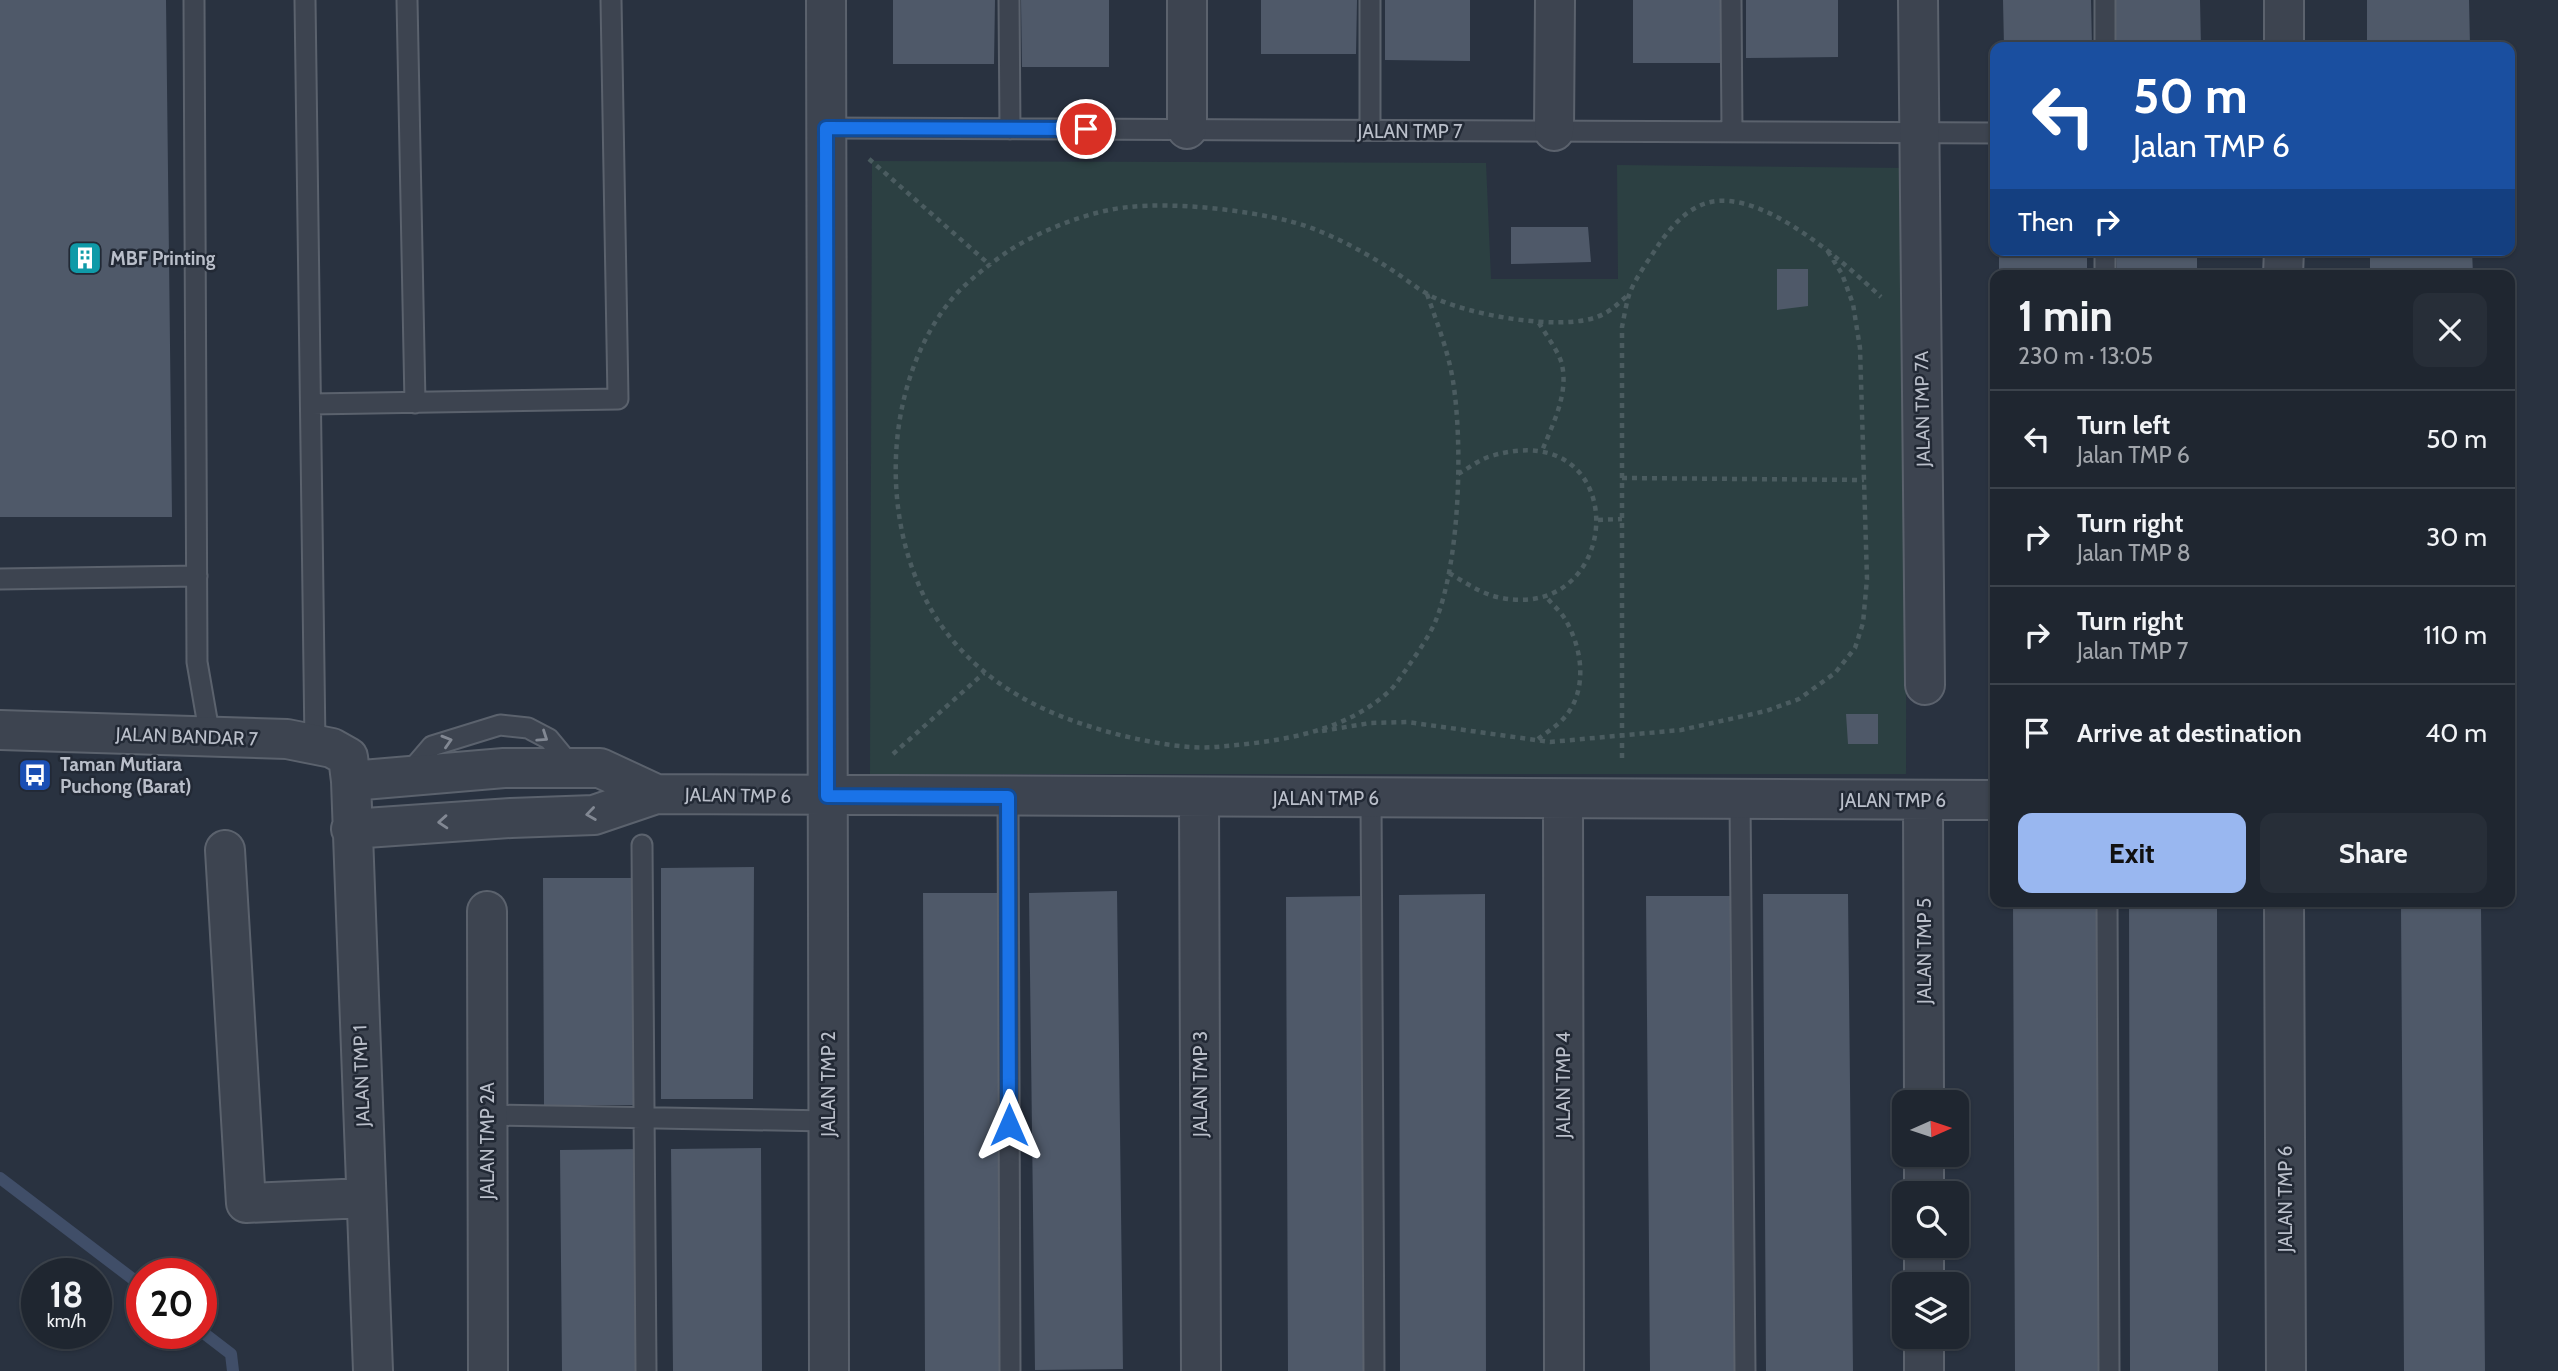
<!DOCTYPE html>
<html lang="en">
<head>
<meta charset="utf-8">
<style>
  :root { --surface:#1f2630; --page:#272e38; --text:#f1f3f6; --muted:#a1a5ab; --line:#3c434c; --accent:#99b7f0 }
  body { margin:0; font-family:Cabin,sans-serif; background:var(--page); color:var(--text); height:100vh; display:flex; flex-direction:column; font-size:26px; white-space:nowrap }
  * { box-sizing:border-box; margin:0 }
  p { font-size:23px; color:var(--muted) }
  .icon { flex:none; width:38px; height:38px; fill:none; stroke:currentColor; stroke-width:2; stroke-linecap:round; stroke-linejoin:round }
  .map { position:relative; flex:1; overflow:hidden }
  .side { position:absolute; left:1990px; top:270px; width:525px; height:637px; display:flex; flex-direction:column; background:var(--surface); border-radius:14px; box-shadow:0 2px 5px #0004,0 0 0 2px var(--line) }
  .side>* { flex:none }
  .hud { position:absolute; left:1990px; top:42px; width:525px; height:214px; border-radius:14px; box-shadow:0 2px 5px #0004,0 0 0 2px var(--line); background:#1a4fa0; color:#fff; overflow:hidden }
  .needle { width:46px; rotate:87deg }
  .controls { position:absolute; left:1892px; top:1090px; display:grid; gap:14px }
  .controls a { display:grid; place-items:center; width:77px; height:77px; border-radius:14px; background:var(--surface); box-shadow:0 2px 5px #0004,0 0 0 2px var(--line); font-size:35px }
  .speed { position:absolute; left:21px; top:1258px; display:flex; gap:14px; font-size:35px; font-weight:700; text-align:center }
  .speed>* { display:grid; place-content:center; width:91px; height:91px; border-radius:50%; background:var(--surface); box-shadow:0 2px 5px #0004,0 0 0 2px var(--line); line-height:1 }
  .speed small { font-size:18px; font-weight:400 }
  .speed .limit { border:10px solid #d22; background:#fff; color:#111 }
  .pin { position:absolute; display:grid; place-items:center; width:60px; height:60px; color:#fff; margin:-30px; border:4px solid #fff; border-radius:50%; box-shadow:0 2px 7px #0007 }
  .me { position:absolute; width:77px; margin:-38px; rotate:0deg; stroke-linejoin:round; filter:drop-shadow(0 0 5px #0008) }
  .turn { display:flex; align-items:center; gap:24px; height:147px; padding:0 28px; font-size:32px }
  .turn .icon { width:91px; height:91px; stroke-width:2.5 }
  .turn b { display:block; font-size:49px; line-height:60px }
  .then { display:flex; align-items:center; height:66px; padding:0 28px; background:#0003; gap:14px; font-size:26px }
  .round { display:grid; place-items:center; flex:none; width:74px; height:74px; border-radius:14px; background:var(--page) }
  .overview { display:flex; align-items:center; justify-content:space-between; height:119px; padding:0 28px }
  h1 { font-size:42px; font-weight:700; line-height:52px }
  .button { display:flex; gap:14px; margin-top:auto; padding:14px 28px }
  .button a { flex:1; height:80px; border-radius:14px; background:var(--accent); color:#111; font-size:28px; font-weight:700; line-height:80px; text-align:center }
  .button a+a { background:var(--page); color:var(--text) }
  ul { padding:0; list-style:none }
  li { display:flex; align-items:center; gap:21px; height:98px; padding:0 28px; border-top:2px solid var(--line) }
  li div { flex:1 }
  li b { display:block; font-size:26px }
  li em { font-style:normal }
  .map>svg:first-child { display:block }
</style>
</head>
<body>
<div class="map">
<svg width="2558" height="1371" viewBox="0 0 2558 1371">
  <rect width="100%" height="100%" fill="#293240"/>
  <path fill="#2c4042" d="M872,161L1486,163L1491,279H1618L1617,165L1907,168L1906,774H870Z"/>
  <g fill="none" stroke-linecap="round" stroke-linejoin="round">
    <path stroke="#404e68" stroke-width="12" d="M0,1178L142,1286
      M201,1331L231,1354L233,1371"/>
  </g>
  <path fill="#4f5969" d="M0,0H166L172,517H0Z
    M893,0H995L994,64H893Z
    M1021,0H1109V67H1022Z
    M1261,0H1357L1356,54H1261Z
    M1385,0H1470V61L1385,60Z
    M1633,0H1721L1722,63H1633Z
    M1746,0H1838V57L1746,58Z
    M2003,0H2091L2092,47H2004Z
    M2113,0H2200L2201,47H2114Z
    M2367,0H2469L2470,47H2367Z
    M1511,227H1588L1591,262L1511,264Z
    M1999,250H2087V275H1999Z
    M2116,250H2197V275H2117Z
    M2370,250H2472L2473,275H2370Z
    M1777,269H1808V306L1777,310Z
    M1846,714H1878V744H1848Z
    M754,867L753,1099H661V868Z
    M543,878H635L637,1105H544Z
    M1117,891L1123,1369L1035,1370L1029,893Z
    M923,893H1003L1006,1371H925Z
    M1485,894L1486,1371H1400L1399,895Z
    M1763,894H1848L1853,1371H1766Z
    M1367,896L1369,1371H1288L1286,897Z
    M1646,896H1734L1737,1371H1650Z
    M2013,901H2100L2103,1371H2015Z
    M2129,901H2217L2218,1371H2130Z
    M2401,906H2481L2485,1371H2404Z
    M761,1148L762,1371H673L671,1149Z
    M641,1149L643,1371H562L560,1150Z"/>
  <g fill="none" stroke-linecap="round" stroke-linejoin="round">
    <g stroke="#5b626d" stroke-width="23">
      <path id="lane" d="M194,0L197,662L210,737
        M305,0L315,744
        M407,0L415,403
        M1009,0L1010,129
        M1370,0V130
        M1731,0L1732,132
        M2105,47V0
        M826,128L1995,133
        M2105,250V275
        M311,404L618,399L611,0
        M0,579L197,576
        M408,774L432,746L500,725L528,728L549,739L573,768
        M1008,797L1010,1371
        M1371,798L1374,1371
        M1740,800L1745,1371
        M642,845L646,1371
        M2107,901L2109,1371
        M487,1115L828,1121"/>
    </g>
    <g stroke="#5b626d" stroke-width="42">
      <path id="street" d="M826,0L829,1371
        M1918,0L1925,685
        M2284,47V0
        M1187,129V0
        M1554,131L1555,0
        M2283,275L2284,250
        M0,730L287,739L332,748L348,757L351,781L373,1371
        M351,781L504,768H600L656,794
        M1199,797L1201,1371
        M1563,799L1564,1371
        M1923,800L1924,1102
        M351,829L511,818L594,815L656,794L1995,800
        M225,850L246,1203L366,1198
        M2284,901L2286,1371
        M487,911L488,1371
        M1924,1155V1194
        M1924,1246V1284
        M1924,1337V1371"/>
    </g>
    <path stroke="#4b5c60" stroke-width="4.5" stroke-dasharray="5 5" stroke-linecap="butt" d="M869,159L990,265
      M1427,294C1437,323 1448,350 1453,381C1463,444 1460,560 1436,620C1429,637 1416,655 1405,671C1399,679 1394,688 1386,694C1340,734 1275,742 1216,747C1190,749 1162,744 1137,739C1066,723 1002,698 954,642C878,553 877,397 947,305C962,285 987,266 1007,252C1038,231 1092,210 1129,207C1176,202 1244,210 1289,221C1324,230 1359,249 1389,268C1403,277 1416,288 1431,296C1467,315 1558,331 1597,317C1610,312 1619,303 1629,294
      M1539,323C1546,335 1556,348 1561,361C1570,392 1553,423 1542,451
      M1622,478L1864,480
      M1598,520L1622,519
      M1449,573C1466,583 1483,595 1502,598C1626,621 1633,414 1491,456C1480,459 1469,468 1458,474
      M1322,731L1370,723L1407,722L1550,742L1681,730L1766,711L1799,699L1835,673L1855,648L1863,623L1867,579L1860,348L1853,304L1842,274L1825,247
      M1538,739C1547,732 1557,726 1564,718C1588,691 1583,649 1565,619C1561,612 1553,605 1547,598
      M893,754L984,673
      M1622,758V327C1624,317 1626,305 1629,295C1635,278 1649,260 1659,244C1669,230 1681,215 1697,207C1752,177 1844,263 1881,297"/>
    <use href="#lane" stroke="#3d4450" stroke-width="19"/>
    <use href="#street" stroke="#3d4450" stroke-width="38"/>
  </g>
  <defs><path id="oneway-chevron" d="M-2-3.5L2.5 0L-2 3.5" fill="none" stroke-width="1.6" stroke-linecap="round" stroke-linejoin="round" transform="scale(1.75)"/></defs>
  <g stroke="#828893">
    <use href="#oneway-chevron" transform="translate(543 737) rotate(34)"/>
    <use href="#oneway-chevron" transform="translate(447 741) rotate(-17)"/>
    <use href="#oneway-chevron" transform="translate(591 814) rotate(172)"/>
    <use href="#oneway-chevron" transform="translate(443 822) rotate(176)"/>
  </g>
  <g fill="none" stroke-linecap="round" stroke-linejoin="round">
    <g stroke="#114b97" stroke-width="18">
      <path id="route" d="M1009,1125L1008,797L827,796L826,128L1086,129"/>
    </g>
    <use href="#route" stroke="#1a73e8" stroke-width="12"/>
  </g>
  <defs>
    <g id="building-square" transform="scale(1.75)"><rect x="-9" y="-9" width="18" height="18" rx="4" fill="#0f9aa8" stroke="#222935"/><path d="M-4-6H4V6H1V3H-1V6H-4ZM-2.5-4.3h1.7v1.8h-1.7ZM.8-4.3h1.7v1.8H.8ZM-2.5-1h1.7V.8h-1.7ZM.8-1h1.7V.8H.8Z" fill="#fff"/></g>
    <g id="bus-square" transform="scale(1.75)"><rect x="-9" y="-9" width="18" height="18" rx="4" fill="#1a4fb4" stroke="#222935"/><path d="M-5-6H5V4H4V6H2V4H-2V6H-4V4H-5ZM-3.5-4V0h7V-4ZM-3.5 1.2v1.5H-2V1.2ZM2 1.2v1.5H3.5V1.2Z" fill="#fff"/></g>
  </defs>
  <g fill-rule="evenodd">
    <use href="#building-square" x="85" y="258"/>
    <use href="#bus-square" x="35" y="775"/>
  </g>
  <g text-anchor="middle" stroke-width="5" stroke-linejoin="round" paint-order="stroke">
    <g font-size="19" fill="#babfca" stroke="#222935">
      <text x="1410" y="138">JALAN TMP 7</text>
      <text transform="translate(1922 409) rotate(-91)" y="7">JALAN TMP 7A</text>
      <text transform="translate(187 736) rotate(2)" y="7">JALAN BANDAR 7</text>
      <text transform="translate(738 795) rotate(1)" y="7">JALAN TMP 6</text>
      <text x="1326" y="805">JALAN TMP 6</text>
      <text x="1893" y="807">JALAN TMP 6</text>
      <text transform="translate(1924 951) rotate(-90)" y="7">JALAN TMP 5</text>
      <text transform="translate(361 1076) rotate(-92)" y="7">JALAN TMP 1</text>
      <text transform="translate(828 1084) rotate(-90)" y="7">JALAN TMP 2</text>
      <text transform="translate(1200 1084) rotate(-90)" y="7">JALAN TMP 3</text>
      <text transform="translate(1563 1085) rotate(-90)" y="7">JALAN TMP 4</text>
      <text transform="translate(487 1141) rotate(-90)" y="7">JALAN TMP 2A</text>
      <text transform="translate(2285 1199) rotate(-90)" y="7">JALAN TMP 6</text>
    </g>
    <g font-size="19" font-weight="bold" fill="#babfca" stroke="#222935" text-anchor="start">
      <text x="110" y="265">MBF Printing</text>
      <text x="60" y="771">Taman Mutiara<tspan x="60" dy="22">Puchong (Barat)</tspan></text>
    </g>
  </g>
</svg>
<div class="controls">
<a><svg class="needle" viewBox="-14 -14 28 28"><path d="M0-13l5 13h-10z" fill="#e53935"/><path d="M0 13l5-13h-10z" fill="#a1a5ab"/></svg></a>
<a><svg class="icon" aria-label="search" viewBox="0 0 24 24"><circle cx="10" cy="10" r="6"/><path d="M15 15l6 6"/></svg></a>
<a><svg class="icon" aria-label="layers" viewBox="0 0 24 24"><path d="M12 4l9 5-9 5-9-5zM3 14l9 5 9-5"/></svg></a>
</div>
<div class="speed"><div>18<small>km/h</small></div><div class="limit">20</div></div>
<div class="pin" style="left:1086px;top:129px;background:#d93025"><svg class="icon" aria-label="arrive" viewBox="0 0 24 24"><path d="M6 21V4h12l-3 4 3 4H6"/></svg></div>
<svg class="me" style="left:1009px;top:1125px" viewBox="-20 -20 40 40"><path d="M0-17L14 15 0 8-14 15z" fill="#1a73e8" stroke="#fff" stroke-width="4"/></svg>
<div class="hud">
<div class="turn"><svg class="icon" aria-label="left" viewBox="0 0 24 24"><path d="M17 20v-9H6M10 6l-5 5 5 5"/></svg><div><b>50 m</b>Jalan TMP 6</div></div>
<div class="then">Then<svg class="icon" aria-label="right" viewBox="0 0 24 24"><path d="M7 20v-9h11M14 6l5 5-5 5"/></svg></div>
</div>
<section class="side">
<div class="overview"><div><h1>1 min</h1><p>230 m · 13:05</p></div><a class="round"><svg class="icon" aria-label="close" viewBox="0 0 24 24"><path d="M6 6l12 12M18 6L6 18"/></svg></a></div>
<ul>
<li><svg class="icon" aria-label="left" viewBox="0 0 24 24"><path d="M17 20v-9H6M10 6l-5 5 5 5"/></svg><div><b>Turn left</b><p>Jalan TMP 6</p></div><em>50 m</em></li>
<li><svg class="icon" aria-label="right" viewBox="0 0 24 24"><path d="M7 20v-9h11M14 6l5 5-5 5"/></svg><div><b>Turn right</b><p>Jalan TMP 8</p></div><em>30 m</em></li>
<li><svg class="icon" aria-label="right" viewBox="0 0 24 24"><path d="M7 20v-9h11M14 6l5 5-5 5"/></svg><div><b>Turn right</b><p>Jalan TMP 7</p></div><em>110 m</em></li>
<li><svg class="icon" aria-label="arrive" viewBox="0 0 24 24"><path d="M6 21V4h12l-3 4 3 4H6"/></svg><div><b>Arrive at destination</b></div><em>40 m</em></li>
</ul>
<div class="button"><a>Exit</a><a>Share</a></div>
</section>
</div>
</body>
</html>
